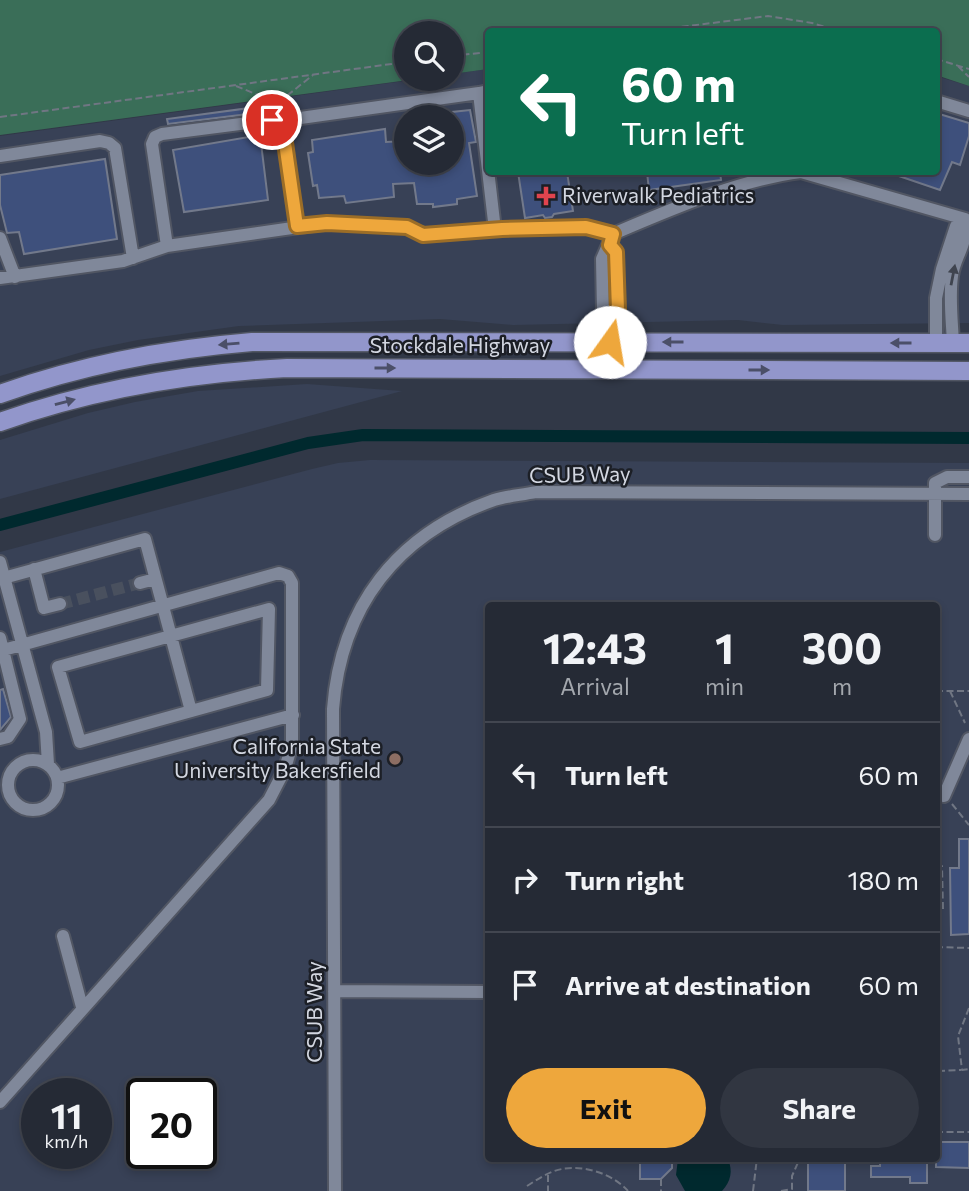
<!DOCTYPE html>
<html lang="en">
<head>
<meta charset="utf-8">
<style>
  :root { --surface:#252a35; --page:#313641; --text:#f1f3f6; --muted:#a3a7ad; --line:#424650; --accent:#eea73c }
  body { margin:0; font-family:Commissioner,sans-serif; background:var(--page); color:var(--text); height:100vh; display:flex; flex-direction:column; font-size:26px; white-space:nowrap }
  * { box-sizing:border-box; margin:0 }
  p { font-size:23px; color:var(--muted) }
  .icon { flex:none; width:38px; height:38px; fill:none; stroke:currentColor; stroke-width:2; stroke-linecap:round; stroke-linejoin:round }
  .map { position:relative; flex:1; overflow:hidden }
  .sheet { position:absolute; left:485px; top:602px; width:455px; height:560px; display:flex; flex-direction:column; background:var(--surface); border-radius:7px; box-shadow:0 4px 10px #0003,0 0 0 2px var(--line) }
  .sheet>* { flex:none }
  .top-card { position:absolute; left:485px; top:28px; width:455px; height:147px; border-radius:7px; box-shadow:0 4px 10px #0003,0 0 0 2px var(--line); background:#0b6e4f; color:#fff; overflow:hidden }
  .fabs { position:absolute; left:394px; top:21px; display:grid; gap:14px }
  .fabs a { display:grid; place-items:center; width:70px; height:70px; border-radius:50%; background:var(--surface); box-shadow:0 4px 10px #0003,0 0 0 2px var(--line); font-size:35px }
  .speed { position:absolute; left:21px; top:1078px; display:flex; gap:14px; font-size:35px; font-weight:700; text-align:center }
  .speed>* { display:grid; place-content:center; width:91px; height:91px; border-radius:50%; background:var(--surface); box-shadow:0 4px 10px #0003,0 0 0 2px var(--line); line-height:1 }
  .speed small { font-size:18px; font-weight:400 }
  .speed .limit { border:4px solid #111; border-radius:10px; background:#fff; color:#111 }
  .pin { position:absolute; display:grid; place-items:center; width:60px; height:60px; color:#fff; margin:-30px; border:4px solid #fff; border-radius:50%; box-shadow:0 2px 7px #0007 }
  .me { position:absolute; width:77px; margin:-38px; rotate:13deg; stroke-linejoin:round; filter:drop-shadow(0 0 5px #0008) }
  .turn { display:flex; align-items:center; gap:24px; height:147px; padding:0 21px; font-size:32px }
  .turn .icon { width:91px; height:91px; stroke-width:2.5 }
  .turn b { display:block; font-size:49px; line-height:60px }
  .eta { display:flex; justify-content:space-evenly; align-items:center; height:119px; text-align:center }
  .eta b { font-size:42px; font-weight:700; line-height:49px }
  .button { display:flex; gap:14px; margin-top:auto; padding:14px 21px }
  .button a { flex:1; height:80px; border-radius:42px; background:var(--accent); color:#111; font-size:28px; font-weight:700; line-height:80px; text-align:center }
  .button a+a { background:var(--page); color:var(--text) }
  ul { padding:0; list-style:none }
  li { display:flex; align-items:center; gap:21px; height:105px; padding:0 21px; border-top:2px solid var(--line) }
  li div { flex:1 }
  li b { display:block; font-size:26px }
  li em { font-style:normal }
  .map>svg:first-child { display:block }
</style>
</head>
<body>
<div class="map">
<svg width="969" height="1191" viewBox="0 0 969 1191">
  <rect width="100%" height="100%" fill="#313847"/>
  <path fill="#384156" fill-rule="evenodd" d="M488,69V172H936V76L969,86V323L783,325L738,320L513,325L440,319L239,326L138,340L89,350L0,376V136L419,79H452V74ZM406,117H452V163H406Z
    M307,384L402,391L0,499V440L88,413L135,402L198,391Z
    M370,460L969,463V1191H0V552L312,469L338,463ZM488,606H936V1158H488ZM37,1094H96V1153H37ZM142,1094H201V1153H142Z"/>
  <path fill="#3a6e58" d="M0,0H969V86L936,75V32H488V69L452,74V33H406V79H416L0,135Z"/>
  <path fill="#00292e" d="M678,1159H728C733,1171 731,1181 722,1191H685L676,1175Z"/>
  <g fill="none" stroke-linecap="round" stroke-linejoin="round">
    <path stroke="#00292e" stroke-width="12" d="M0,525L308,443L363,435L969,438"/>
  </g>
  <path fill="#3e507c" stroke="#72798b" stroke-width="2" d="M257,107V113L168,124L167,119Z
    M470,110L476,142L469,143L477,196L457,199V204L433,207V204H417L414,183L393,184L394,197L346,203L344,196L319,198L317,185L313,186L308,153L313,152L312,140L385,129L386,142L406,141V163H452V112Z
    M936,113L969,123V136L960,165L952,162L940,190L890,173V172H936Z
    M260,135L268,200L184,212L173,150Z
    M105,159L117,239L24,254L19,232L7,233L0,205V175Z
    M518,172H567L573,211L554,214L552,217L545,218L543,215L525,218Z
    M647,172H720L721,180L649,190Z
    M3,689L11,717L0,730V690Z
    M959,839H969V934L951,935L950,868H959Z
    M936,1142H969V1168L936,1167Z
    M640,1158H672V1168L661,1179H640Z
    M816,1158L845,1160V1191H808V1161L816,1160Z
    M880,1158H927V1183H910V1177H871V1166H880Z"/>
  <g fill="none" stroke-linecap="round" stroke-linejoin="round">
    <path stroke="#49505e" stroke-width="12" stroke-dasharray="12 6" stroke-linecap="butt" d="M60,604L140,583"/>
    <g stroke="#515663" stroke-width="16">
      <path id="minor" d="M488,91L479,93L495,230
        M936,101L969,111
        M279,121L479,93
        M0,156L100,141L109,143L115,148L133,258
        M0,238L15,277
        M610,245L616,252L618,310L609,318L603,311L602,259L613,234C672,209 738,180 801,172L965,219L963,228
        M167,246L152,144L155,137L162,134L272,120L279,121L283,129L297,226
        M0,278L123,261L167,246L327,223L406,227L423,235L502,229L586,227L613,234
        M936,343V298L942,269L956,226L965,228C966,246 954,259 952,276C949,298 952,321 953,343
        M935,535V483L947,477H969
        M0,562L46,732L48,764
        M34,569L44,608L60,604
        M0,579L145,539L191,711
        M140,583L155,579
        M269,609L267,690L80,742L58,667Z
        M0,638L20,719L8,737L0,739
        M0,651L279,573L288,576L292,583V744L285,769L269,800L0,1102
        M8 785a25 25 0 1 1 50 0a25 25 0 1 1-50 0Z
        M57,778L293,715
        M944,796L969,739
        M63,936L82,1007
        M334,991L488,992
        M335,1191L333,709C341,606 397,534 494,500C507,496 522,495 536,492L969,494"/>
    </g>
    <g stroke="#515663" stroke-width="21">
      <path id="major" d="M0,394C81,365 167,349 252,342L969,343
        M0,422C93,389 189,373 287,368L969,371"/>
    </g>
    <path stroke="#707683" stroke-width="2" stroke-dasharray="7 3.5" stroke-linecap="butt" d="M640,32L768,16L812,23L842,32
      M452,56L488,52
      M936,59L969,69
      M958,66L969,77
      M236,86L278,103L279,108
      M279,102L313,75
      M0,117L406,62
      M936,691H969
      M950,691L965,723
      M952,804L969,825
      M936,813L939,806
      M936,866H942L943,909H936
      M936,947L969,948
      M969,1008L958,1036L962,1070L969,1069
      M938,1071L961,1070
      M936,1132H969
      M548,1175V1191
      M661,1179V1191
      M527,1186C538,1179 550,1171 562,1169C585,1165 613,1174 628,1191
      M753,1191L757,1158
      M781,1191L792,1189V1176L800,1158"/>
    <use href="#minor" stroke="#80889a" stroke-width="12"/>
    <use href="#major" stroke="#9296cb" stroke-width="18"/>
  </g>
  <defs><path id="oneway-solid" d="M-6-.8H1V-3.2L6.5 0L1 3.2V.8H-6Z" transform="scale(1.75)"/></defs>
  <use fill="#3f444f" href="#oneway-solid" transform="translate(953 275) rotate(-79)"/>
  <g fill="#4b4f68">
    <use href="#oneway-solid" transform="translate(673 342) rotate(-180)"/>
    <use href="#oneway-solid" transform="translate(901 343) rotate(-180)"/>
    <use href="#oneway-solid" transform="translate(229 344) rotate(175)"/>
    <use href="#oneway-solid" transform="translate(385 368)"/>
    <use href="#oneway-solid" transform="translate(759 370)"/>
    <use href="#oneway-solid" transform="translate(65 402) rotate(-15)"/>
  </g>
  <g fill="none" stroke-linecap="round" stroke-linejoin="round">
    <g stroke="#9b6d27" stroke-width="18">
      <path id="route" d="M272,120L279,121L283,129L297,226L327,223L407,227L423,235L502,229L586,227L613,234L610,245L616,252L618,310L610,318V342"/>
    </g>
    <use href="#route" stroke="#eea73c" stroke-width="12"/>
  </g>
  <path fill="#e0444e" stroke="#1c1f26" stroke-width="2.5" d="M542.5 185.5h7v7h7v7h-7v7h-7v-7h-7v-7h7z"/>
  <circle fill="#8d6e63" stroke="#1c1f26" stroke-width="2.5" cx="395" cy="759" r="7"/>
  <g text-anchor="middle" stroke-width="5" stroke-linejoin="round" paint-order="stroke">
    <g font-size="21" fill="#d3d7e1" stroke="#1c1f26" text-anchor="start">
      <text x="562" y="203">Riverwalk Pediatrics</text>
      <text x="381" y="754" text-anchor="end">California State<tspan x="381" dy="24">University Bakersfield</tspan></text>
    </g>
    <g font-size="21" fill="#d3d7e1" stroke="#1c1f26">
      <text x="460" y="353">Stockdale Highway</text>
      <text transform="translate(580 475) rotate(-1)" y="7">CSUB Way</text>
      <text transform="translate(315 1012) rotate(-90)" y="7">CSUB Way</text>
    </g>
  </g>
</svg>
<div class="fabs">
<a><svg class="icon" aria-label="search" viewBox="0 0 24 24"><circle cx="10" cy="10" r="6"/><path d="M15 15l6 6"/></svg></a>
<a><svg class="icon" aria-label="layers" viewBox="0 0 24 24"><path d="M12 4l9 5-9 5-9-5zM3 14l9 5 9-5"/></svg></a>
</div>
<div class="speed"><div>11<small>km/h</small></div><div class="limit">20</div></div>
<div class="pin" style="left:272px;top:120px;background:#d93025"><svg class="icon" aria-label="arrive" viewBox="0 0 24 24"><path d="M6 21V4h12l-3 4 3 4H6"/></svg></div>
<svg class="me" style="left:610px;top:342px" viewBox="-20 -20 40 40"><circle r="19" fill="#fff"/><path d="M0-13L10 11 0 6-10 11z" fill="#eea73c"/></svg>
<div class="top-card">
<div class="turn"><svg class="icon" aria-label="left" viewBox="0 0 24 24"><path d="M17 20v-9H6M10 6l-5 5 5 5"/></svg><div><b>60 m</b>Turn left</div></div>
</div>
<section class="sheet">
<div class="eta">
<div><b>12:43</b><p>Arrival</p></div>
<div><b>1</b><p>min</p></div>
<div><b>300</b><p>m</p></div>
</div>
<ul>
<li><svg class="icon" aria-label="left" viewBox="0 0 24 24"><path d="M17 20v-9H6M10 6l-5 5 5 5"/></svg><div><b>Turn left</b></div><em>60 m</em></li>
<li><svg class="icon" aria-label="right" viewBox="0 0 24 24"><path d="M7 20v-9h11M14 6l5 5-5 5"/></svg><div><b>Turn right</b></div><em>180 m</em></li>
<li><svg class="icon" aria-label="arrive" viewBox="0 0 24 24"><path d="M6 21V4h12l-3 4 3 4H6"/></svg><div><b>Arrive at destination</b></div><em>60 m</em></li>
</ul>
<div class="button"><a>Exit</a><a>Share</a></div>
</section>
</div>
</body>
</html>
